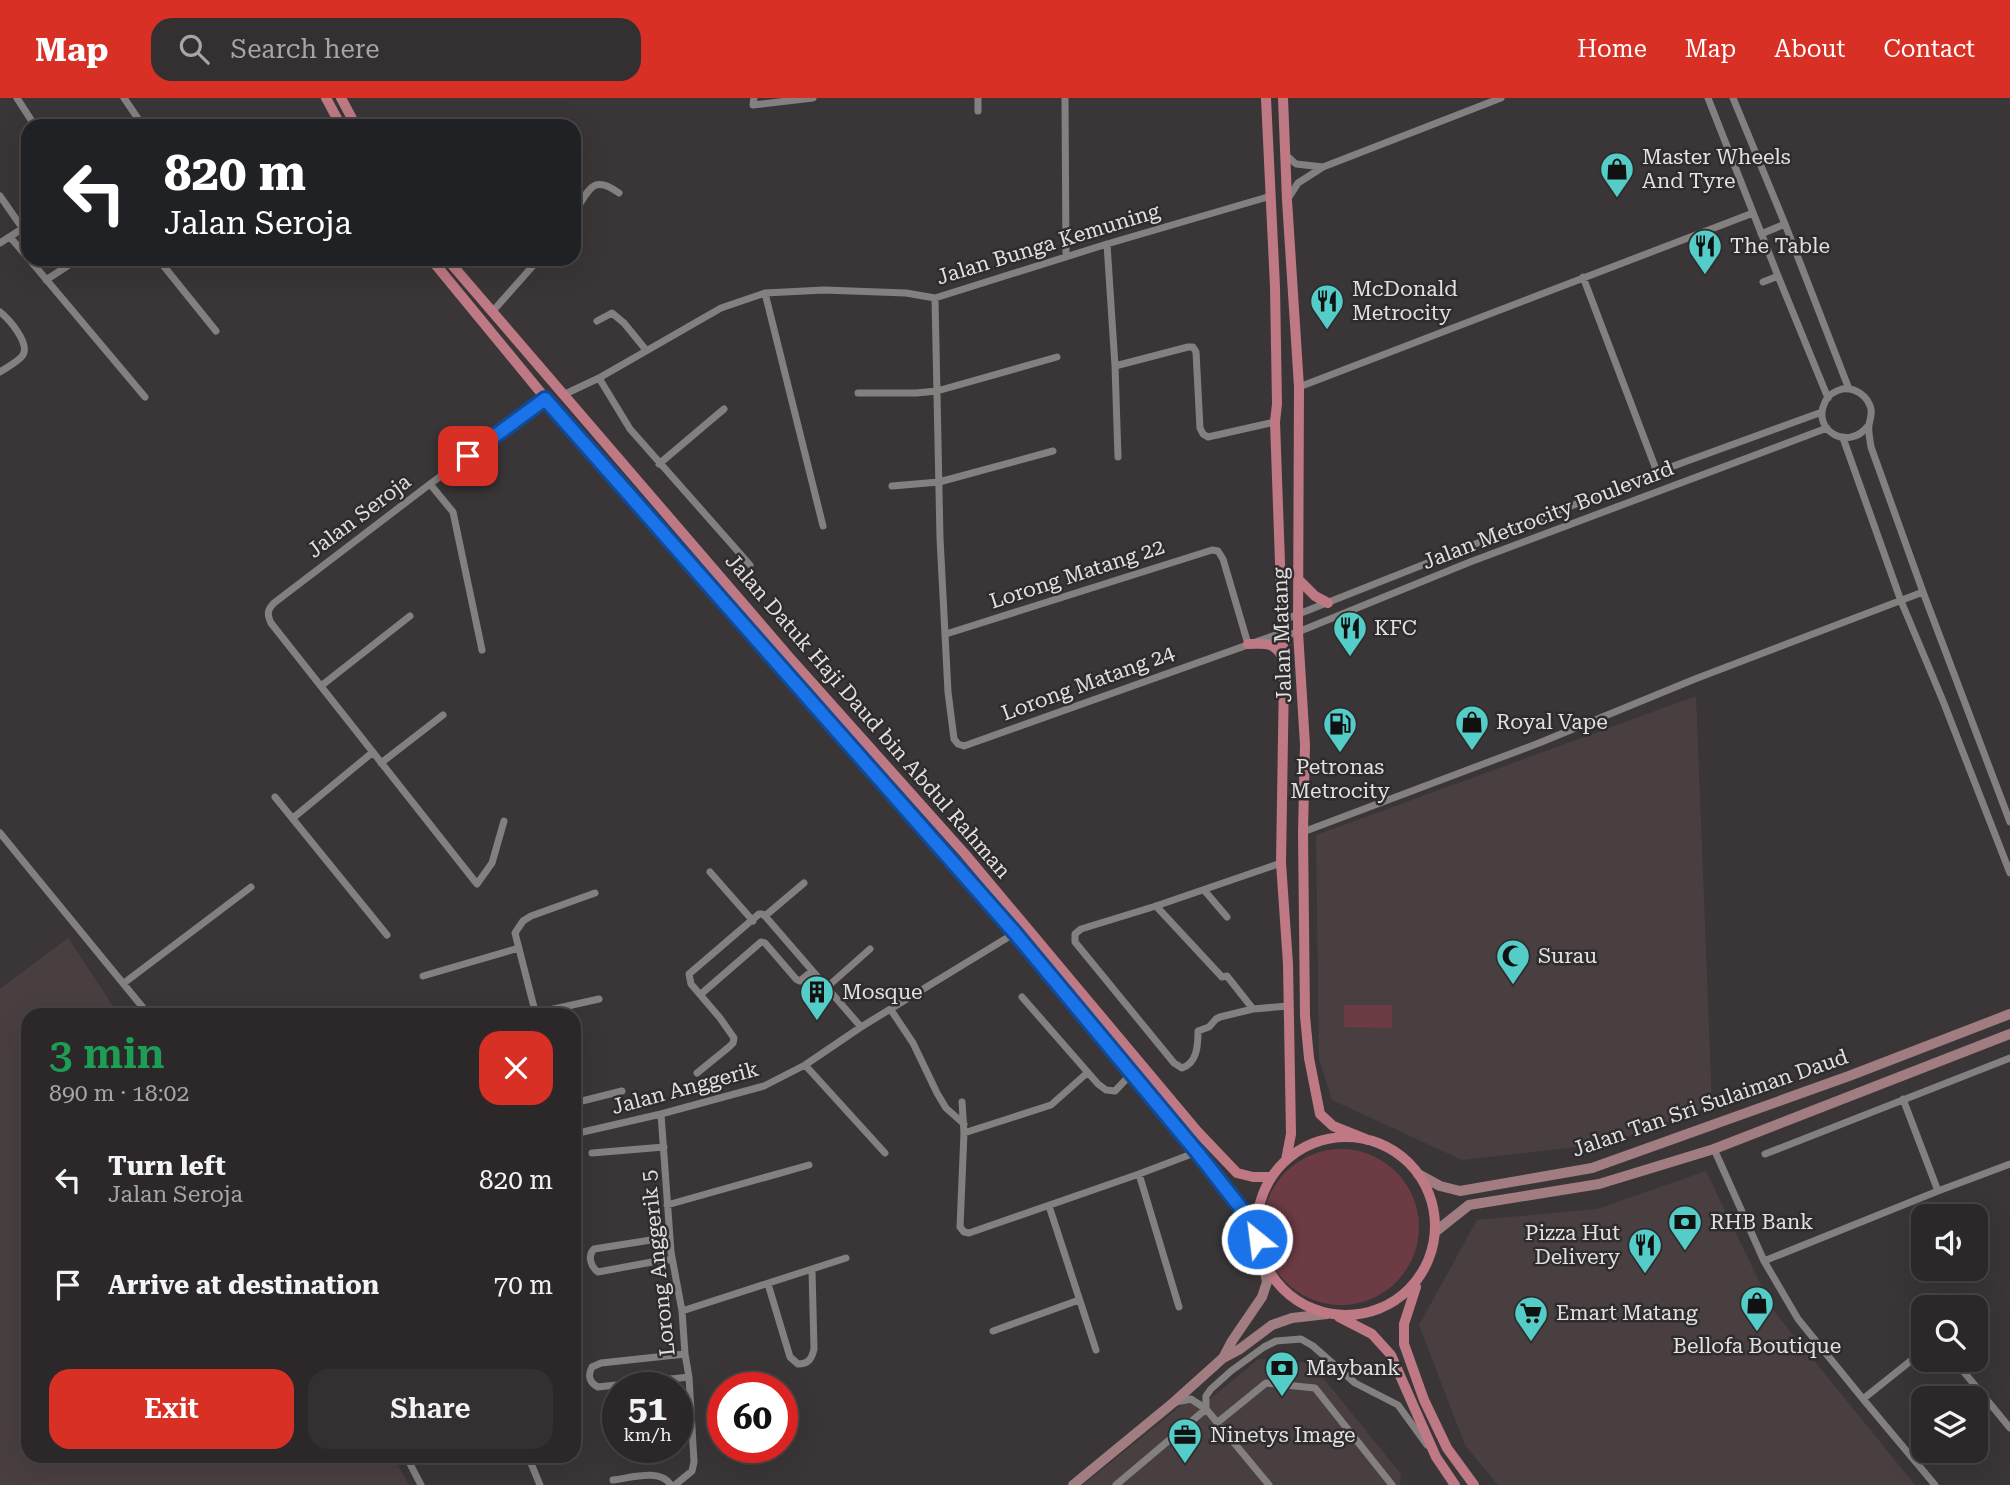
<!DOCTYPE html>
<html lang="en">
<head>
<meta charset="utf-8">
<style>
  :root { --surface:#2c2829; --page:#343031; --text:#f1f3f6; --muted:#a6a6a8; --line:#484446; --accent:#d93025 }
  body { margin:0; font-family:"Roboto Serif",serif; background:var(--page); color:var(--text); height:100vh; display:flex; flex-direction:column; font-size:26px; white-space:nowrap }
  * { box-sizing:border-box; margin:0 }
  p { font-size:23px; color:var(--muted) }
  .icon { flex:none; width:38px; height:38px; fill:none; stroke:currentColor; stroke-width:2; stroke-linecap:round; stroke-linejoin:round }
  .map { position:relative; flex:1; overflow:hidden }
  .details { position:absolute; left:21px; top:910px; width:560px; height:455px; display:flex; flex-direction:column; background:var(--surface); border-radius:21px; box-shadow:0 7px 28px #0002,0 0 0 2px var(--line) }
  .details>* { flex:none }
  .guide { position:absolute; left:21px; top:21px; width:560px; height:147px; border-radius:21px; box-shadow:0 7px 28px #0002,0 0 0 2px var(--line); background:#202124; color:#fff; overflow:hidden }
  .tools { position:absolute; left:1911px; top:1106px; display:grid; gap:14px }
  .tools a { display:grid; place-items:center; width:77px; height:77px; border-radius:14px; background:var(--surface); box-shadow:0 7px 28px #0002,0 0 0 2px var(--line); font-size:35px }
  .speed { position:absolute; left:602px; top:1274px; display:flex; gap:14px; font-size:35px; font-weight:700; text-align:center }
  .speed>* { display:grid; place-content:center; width:91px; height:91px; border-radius:50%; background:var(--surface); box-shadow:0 7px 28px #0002,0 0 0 2px var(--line); line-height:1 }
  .speed small { font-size:18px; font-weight:400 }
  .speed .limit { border:10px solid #d22; background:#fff; color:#111 }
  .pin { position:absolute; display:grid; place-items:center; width:60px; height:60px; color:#fff; margin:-30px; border-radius:14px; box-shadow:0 4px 10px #0006 }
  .me { position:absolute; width:77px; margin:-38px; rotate:331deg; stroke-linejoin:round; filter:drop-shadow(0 0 5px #0008) }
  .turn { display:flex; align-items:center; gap:24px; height:147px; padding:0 28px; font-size:32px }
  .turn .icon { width:91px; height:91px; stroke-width:2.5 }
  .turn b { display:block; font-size:49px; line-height:60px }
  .round { display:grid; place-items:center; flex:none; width:74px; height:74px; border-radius:21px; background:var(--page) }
  .summary { display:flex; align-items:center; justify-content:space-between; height:119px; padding:0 28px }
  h1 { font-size:42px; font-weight:600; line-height:52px; color:#1e9e55 }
  .primary-button { display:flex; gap:14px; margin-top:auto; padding:14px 28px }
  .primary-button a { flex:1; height:80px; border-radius:21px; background:var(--accent); color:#fff; font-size:28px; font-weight:600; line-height:80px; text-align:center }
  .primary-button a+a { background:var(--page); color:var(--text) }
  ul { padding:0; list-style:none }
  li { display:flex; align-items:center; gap:21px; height:105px; padding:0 28px }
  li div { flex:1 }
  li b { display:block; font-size:26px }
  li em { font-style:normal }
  header { display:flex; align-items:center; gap:42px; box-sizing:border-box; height:98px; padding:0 35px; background:var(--accent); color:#fff }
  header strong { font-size:33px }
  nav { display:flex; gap:38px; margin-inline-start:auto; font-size:24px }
  .search { width:490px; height:63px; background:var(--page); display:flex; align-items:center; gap:18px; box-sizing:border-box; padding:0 24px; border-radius:21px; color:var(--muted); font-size:26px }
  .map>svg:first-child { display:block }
</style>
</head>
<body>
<header>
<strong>Map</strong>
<div class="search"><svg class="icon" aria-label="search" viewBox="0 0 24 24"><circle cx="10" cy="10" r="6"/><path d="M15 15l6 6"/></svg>Search here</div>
<nav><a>Home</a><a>Map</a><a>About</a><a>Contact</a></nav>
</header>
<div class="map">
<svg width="2010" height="1387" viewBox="0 0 2010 1387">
  <rect width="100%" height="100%" fill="#3a3637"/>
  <path fill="#493f40" d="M1696,598L1712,1007L1611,1045L1462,1062L1332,1002L1319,961L1316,737Z
    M68,840L119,917H28V1358H393L409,1387H0V891Z
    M1706,1073L1773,1212L1915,1387H1498L1465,1347L1419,1227L1477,1122L1597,1111Z
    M1259,1261L1311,1265L1401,1376L1400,1387H1083L1184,1305L1211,1300Z"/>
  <path fill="#6c3b43" d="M1344,907H1392V930L1344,929Z
    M1263 1129a78 78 0 1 1 156 0a78 78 0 1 1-156 0Z"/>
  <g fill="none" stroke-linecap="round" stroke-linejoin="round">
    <path stroke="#848080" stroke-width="7" d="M17,0L35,28
      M124,0L143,28
      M754,0L753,7L813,0
      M1065,0L1066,159
      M1708,0L1778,178L1828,300
      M1733,0L1785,126L1849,291
      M978,13V0
      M1286,57L1296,66L1323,69
      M0,98L23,131
      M1287,102L1298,85L1323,69L1501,0
      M574,115C589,93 592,75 619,95
      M1761,136L1785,126
      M10,139L28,160
      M0,145L28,127
      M1107,146L1115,268L1118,359
      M29,161L145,299
      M158,161L216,233
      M1583,179L1657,374
      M46,182L78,161
      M1763,184L1778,178
      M765,195L823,428
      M935,200L940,440L948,594L954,641L958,646L964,648L1281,535
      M0,214C9,221 30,245 23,257C18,264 7,269 0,274
      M492,214L539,161
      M597,223L612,215L624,225L646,252
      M1115,268L1188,249H1193L1196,254L1200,330L1203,336L1208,339L1275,324
      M599,280L630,331L750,467
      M1299,289L1753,115
      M858,295H916L937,293L1057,259
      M563,297L599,280L721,210L765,195L824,192L906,195L935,200L1107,146L1271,98
      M1868,328C1848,354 1811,332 1825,304C1828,297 1835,293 1842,291C1855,289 1868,298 1871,311C1872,317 1870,321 1869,327C1868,333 1870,342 1871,349L1923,494L2010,724
      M1843,340L1901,503L1943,603L2010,775
      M659,366L724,311
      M430,386L453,414L482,552
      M892,388L939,384L1053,353
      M1281,523L1657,374L1822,314
      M946,536L1212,452L1218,453L1223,461L1248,546
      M1282,539L1298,534L1470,464L1827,330
      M321,588L410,518
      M381,665L443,617
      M275,699L387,837
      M293,720L373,654
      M504,723L492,765L477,786L271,525C267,516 267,512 274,505L430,386L546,301
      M1303,734L1539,645L1695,581L1923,494
      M0,735L149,917
      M1281,765L1156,808L1081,831L1075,836V844L1174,965L1182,970C1197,965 1198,948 1198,933L1209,929L1216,921L1220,919L1253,911L1288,908
      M710,774L753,823
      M1204,792L1227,819
      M1156,808L1222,879L1227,878L1253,911
      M765,818L804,785
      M423,878L519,850
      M124,885L251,789
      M826,890L870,851
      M701,896L761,844L765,845L796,881L800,883L812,873
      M1022,899L1098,986L1106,992L1115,993L1131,976
      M891,912L913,945L937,995L946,1010L964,1026
      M536,915L599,901
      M536,917L515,835L523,823L531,818L595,795
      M805,967L885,1055
      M697,975L729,949L733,945L734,940L720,920L691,886L689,876L759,816H762L765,818L861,929
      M1903,1001L1938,1093
      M962,1004L964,1035L960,1129L964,1134L969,1135L1139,1076L1197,1054
      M574,1005L622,993
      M661,1016L671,1154L682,1213L685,1256L689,1279L694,1364L692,1373L675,1387
      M964,1035L1051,1007L1087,975
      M574,1036L661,1016L764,988L805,967L861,929L1015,835
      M1714,1051L1764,1163L1798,1221L1863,1301L1935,1387
      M592,1055L664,1049
      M1765,1056L2010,960
      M1139,1076L1179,1209
      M667,1107L809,1067
      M1049,1108L1096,1252
      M670,1139L594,1151C587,1158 591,1169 598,1174L663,1162H672
      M1764,1163L1938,1093L2010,1066
      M768,1186L790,1259L798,1266C809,1266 812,1260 814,1251L812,1172
      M682,1213L846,1160
      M993,1233L1079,1202
      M685,1256L601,1265L592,1269C587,1278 590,1285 598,1289L689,1279
      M1954,1262L2010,1330
      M1863,1301L1923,1253
      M1176,1304L1191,1301L1206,1311L1269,1387
      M1206,1311V1298L1211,1291L1231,1273L1264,1249L1276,1243L1301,1241L1313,1248L1355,1285L1398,1307L1427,1347
      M1218,1324L1266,1285L1315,1290L1392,1387
      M406,1358L421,1387
      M528,1358L540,1387
      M613,1382C631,1380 660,1370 671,1387
      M1116,1387L1206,1311"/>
    <path stroke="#a17d82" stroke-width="10" d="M1418,1076L1440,1088L1460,1093L1592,1070L1849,978L2010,916
      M1435,1134L1469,1107L1599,1086L1714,1051L2010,936
      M1223,1260L1232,1243L1262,1199L1267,1184L1263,1163
      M1073,1387L1174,1304L1223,1260L1240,1251L1272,1227L1292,1220L1327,1216"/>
    <path stroke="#be7984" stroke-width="10" d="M326,0L341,28
      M341,0L356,28
      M1266,0L1275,189L1277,306L1275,324L1284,577L1281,765L1288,866L1291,1036L1286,1062
      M1283,0L1287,102L1299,289L1298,534L1305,647L1303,734L1305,918L1309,960L1320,1016L1333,1028L1368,1042
      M431,161L546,301L1015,835L1197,1054L1247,1118L1257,1141
      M447,161L790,560L965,756L1197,1033L1237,1075L1253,1079H1271
      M1298,481L1315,498L1328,505
      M1248,546C1266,546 1272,543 1283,559
      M1257 1128a89 89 0 1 1 178 0a89 89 0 1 1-178 0Z
      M1416,1189L1404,1226V1246L1424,1302L1447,1350L1474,1387
      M1339,1219L1372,1236L1391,1257L1436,1359L1455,1387"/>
  </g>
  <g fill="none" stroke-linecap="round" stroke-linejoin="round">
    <g stroke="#114b97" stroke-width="18">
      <path id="route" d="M468,358L545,301L1015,835L1197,1054L1247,1118L1257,1141"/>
    </g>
    <use href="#route" stroke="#1a73e8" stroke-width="12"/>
  </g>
  <defs>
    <g id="shop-pin" transform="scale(1.75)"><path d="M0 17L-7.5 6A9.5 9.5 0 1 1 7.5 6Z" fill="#54cdc8" stroke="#2f2c2d"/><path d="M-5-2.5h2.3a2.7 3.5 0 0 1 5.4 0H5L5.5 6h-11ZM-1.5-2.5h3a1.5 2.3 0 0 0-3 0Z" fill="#111"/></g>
    <g id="restaurant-pin" transform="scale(1.75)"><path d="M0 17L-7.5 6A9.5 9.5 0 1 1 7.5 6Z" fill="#54cdc8" stroke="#2f2c2d"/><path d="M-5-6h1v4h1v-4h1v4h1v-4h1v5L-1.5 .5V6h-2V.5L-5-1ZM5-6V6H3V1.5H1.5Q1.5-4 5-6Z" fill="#111"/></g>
    <g id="fuel-pin" transform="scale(1.75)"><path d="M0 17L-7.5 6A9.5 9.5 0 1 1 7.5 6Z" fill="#54cdc8" stroke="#2f2c2d"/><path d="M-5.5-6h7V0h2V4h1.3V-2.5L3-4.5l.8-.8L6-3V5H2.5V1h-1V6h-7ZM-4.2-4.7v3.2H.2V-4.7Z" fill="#111"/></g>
    <g id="mosque-pin" transform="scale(1.75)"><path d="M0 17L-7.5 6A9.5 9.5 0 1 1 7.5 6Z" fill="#54cdc8" stroke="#2f2c2d"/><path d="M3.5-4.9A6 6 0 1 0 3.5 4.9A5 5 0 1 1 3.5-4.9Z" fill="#111"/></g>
    <g id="building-pin" transform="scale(1.75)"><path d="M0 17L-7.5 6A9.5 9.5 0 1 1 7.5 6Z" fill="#54cdc8" stroke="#2f2c2d"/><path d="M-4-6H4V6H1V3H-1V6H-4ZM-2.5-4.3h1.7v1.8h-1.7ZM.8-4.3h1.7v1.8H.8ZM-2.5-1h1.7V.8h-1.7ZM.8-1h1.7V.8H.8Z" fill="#111"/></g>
    <g id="bank-pin" transform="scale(1.75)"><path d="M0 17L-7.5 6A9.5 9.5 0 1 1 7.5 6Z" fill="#54cdc8" stroke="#2f2c2d"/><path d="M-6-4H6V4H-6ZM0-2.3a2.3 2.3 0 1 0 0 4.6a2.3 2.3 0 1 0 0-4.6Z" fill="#111"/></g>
    <g id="supermarket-pin" transform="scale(1.75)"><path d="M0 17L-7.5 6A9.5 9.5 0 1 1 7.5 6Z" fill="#54cdc8" stroke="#2f2c2d"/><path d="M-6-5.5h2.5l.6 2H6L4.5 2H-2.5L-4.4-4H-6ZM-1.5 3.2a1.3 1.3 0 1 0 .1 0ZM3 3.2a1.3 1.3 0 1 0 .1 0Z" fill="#111"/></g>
    <g id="office-pin" transform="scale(1.75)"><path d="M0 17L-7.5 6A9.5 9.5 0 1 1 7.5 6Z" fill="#54cdc8" stroke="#2f2c2d"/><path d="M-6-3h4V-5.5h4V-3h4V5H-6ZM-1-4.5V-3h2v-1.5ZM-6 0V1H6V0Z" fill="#111"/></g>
  </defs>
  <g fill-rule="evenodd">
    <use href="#shop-pin" x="1617" y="71"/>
    <use href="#restaurant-pin" x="1705" y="148"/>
    <use href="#restaurant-pin" x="1327" y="203"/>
    <use href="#restaurant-pin" x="1350" y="530"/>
    <use href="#shop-pin" x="1472" y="624"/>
    <use href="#fuel-pin" x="1340" y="626"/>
    <use href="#mosque-pin" x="1513" y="858"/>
    <use href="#building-pin" x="817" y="894"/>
    <use href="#bank-pin" x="1685" y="1124"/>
    <use href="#restaurant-pin" x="1645" y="1147"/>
    <use href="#shop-pin" x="1757" y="1205"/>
    <use href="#supermarket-pin" x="1531" y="1215"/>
    <use href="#bank-pin" x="1282" y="1270"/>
    <use href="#office-pin" x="1185" y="1337"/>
  </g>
  <g text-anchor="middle" stroke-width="5" stroke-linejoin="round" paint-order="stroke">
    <g font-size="21" fill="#e2e0e0" stroke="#2f2c2d" text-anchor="start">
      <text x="1642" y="66">Master Wheels<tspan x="1642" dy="24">And Tyre</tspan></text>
      <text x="1730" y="155">The Table</text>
      <text x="1352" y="198">McDonald<tspan x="1352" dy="24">Metrocity</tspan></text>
      <text x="1374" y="537">KFC</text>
      <text x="1496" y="631">Royal Vape</text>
      <text x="1340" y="676" text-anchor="middle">Petronas<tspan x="1340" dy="24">Metrocity</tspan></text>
      <text x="1538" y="865">Surau</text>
      <text x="842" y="901">Mosque</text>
      <text x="1710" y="1131">RHB Bank</text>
      <text x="1620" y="1142" text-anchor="end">Pizza Hut<tspan x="1620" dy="24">Delivery</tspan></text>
      <text x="1556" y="1222">Emart Matang</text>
      <text x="1757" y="1255" text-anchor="middle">Bellofa Boutique</text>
      <text x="1306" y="1277">Maybank</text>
      <text x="1210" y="1344">Ninetys Image</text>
    </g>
    <g font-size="21" fill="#e2e0e0" stroke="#2f2c2d">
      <text transform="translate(1048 146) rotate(-17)" y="7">Jalan Bunga Kemuning</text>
      <text transform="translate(1548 417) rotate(-21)" y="7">Jalan Metrocity Boulevard</text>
      <text transform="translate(359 418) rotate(-37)" y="7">Jalan Seroja</text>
      <text transform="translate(1077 476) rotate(-18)" y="7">Lorong Matang 22</text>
      <text transform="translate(1282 537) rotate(-92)" y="7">Jalan Matang</text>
      <text transform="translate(1088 585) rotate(-20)" y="7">Lorong Matang 24</text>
      <text transform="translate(868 618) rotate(49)" y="7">Jalan Datuk Haji Daud bin Abdul Rahman</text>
      <text transform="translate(685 990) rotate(-15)" y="7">Jalan Anggerik</text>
      <text transform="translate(1710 1005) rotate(-19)" y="7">Jalan Tan Sri Sulaiman Daud</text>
      <text transform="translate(658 1165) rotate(-96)" y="7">Lorong Anggerik 5</text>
    </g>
  </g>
</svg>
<div class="tools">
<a><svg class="icon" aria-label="sound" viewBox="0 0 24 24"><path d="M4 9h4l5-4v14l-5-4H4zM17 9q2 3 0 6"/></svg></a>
<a><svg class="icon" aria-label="search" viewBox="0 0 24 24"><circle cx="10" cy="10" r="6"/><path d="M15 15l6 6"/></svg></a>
<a><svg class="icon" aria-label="layers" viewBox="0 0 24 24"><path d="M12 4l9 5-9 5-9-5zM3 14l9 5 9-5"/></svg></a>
</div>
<div class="speed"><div>51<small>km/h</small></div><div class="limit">60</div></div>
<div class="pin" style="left:468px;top:358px;background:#d93025"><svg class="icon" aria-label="arrive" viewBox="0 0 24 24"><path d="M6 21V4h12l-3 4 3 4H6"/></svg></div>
<svg class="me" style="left:1257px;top:1141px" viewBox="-20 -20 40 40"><circle r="17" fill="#1a73e8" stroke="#fff" stroke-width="3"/><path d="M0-11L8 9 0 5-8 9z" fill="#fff"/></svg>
<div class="guide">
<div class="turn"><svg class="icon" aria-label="left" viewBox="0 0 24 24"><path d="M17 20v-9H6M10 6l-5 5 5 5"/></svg><div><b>820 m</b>Jalan Seroja</div></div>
</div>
<section class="details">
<div class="summary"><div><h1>3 min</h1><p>890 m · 18:02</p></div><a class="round" style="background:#d93025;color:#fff"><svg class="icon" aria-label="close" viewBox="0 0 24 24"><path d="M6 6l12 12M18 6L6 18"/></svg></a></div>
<ul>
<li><svg class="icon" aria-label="left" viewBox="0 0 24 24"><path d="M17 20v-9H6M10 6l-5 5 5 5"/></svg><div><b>Turn left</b><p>Jalan Seroja</p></div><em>820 m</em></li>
<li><svg class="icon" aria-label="arrive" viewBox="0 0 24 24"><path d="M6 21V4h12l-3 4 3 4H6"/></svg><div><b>Arrive at destination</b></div><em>70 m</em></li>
</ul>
<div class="primary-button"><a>Exit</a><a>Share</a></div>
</section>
</div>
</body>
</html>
